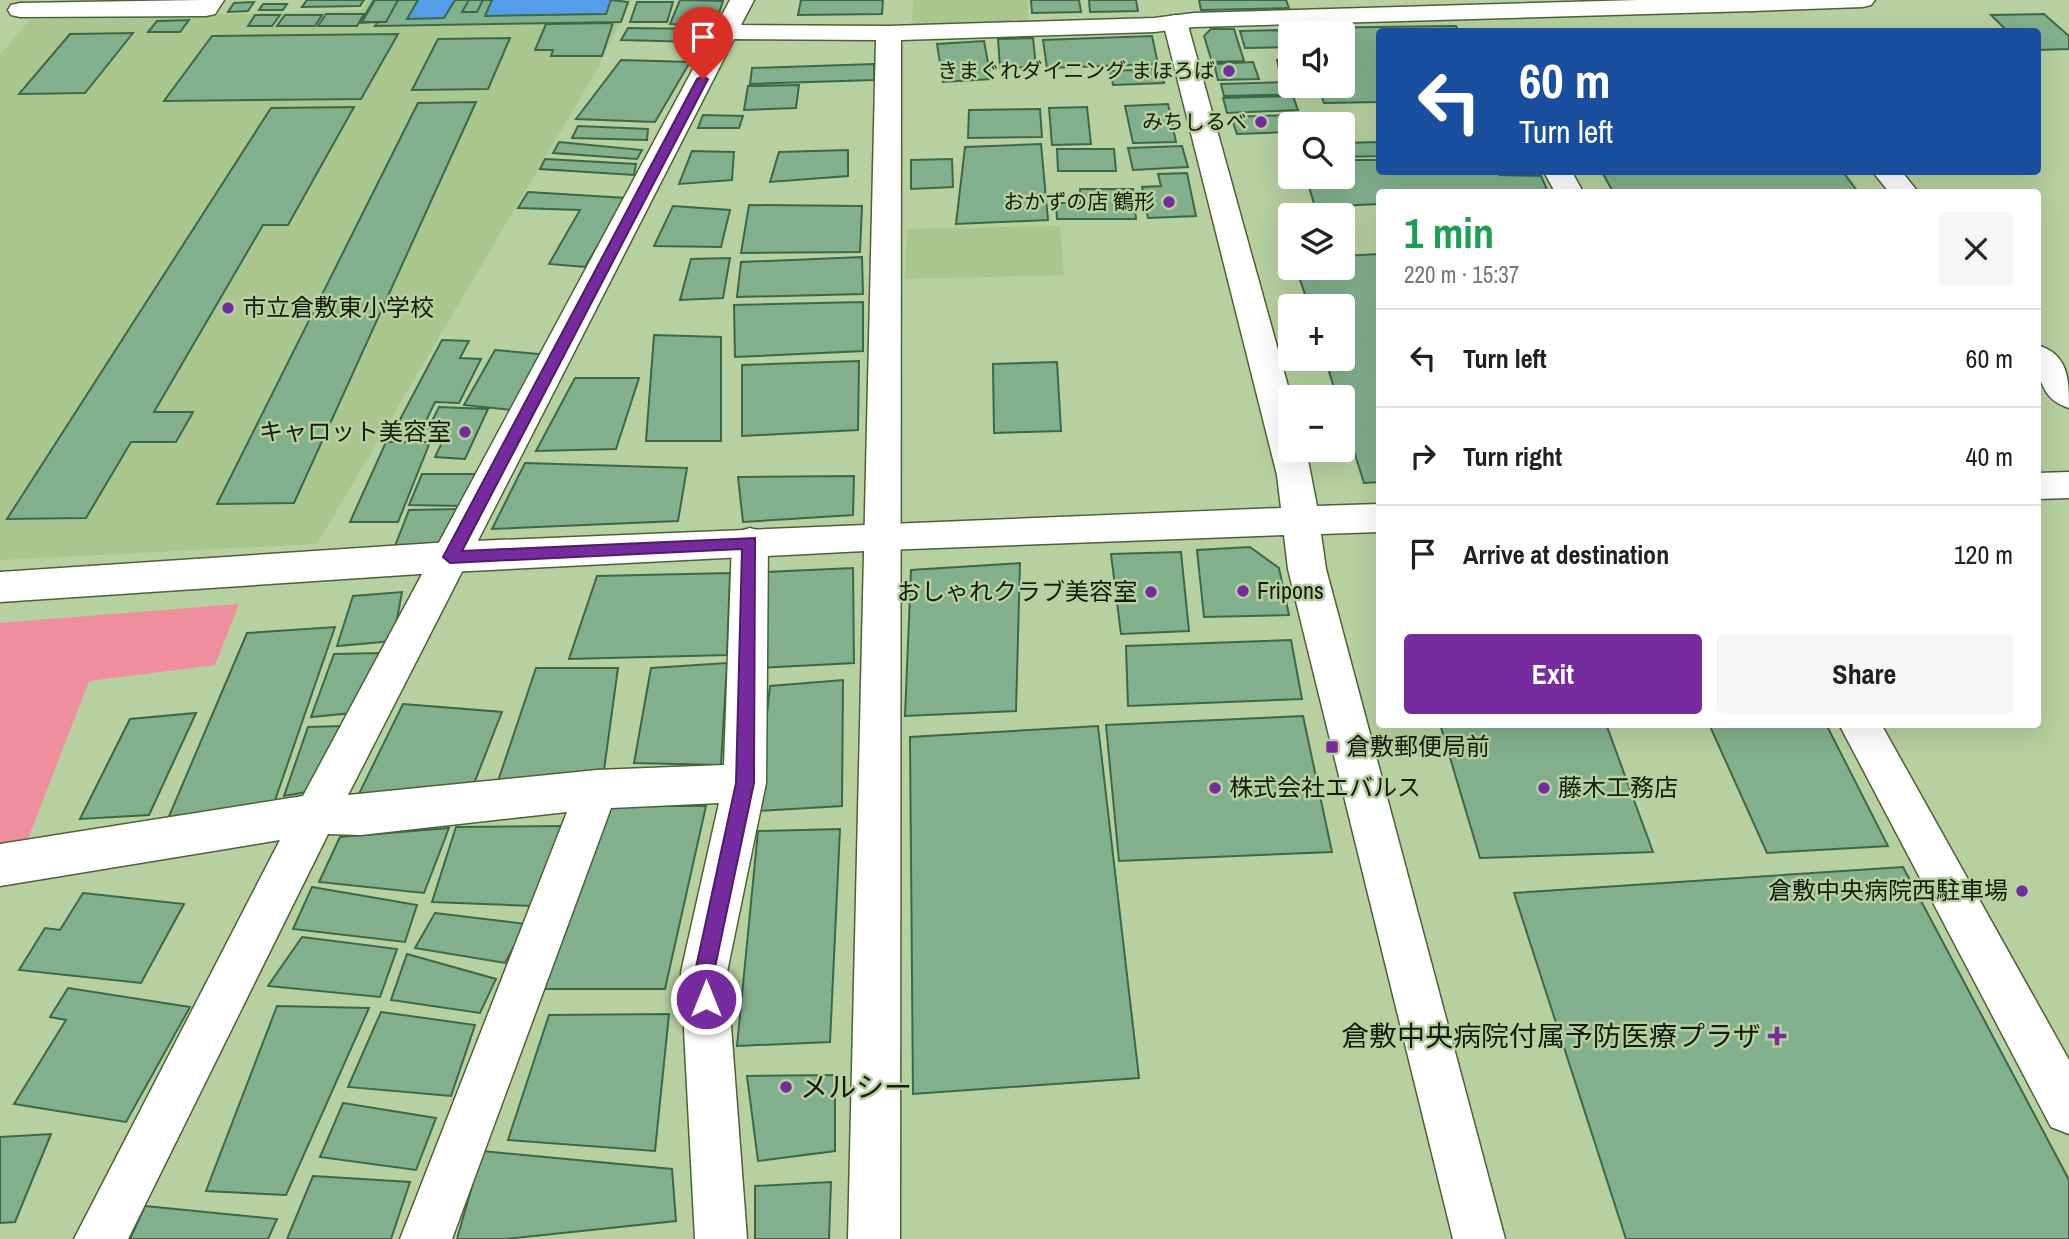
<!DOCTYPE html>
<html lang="en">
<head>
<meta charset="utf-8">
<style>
  :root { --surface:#fff; --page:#f6f6f6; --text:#202124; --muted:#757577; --line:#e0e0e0; --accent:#762c9e }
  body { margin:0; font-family:"Archivo Narrow","Noto Sans JP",sans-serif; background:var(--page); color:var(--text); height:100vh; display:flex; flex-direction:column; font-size:26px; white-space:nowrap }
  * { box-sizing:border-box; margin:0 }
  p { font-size:23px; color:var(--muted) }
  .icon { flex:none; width:38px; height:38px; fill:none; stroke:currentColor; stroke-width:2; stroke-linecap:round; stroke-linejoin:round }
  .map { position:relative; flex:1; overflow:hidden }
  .details { position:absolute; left:1376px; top:189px; width:665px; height:539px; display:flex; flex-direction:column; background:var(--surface); border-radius:7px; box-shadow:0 7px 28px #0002 }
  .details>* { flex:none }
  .guide { position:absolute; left:1376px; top:28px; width:665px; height:147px; border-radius:7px; box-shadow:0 7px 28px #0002; background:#1a4fa0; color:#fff; overflow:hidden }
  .controls { position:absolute; left:1278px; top:21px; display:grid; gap:14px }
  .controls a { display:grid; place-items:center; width:77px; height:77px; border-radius:7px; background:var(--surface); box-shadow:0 7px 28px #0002; font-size:35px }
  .pin { position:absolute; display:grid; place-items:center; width:60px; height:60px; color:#fff; margin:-72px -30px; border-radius:50% 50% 50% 0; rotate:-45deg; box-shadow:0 0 7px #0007 }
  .pin .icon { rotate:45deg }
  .me { position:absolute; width:77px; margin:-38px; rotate:0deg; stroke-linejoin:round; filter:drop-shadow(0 0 5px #0008) }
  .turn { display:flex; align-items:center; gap:24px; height:147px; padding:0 28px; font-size:32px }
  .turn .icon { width:91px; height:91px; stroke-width:2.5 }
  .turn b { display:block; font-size:49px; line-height:60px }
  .round { display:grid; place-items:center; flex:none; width:74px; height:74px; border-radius:7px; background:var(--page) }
  .overview { display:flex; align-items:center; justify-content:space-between; height:119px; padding:0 28px }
  h1 { font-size:42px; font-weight:700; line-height:52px; color:#1e9e55 }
  .primary-button { display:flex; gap:14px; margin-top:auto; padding:14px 28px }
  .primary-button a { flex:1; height:80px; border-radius:7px; background:var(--accent); color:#fff; font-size:28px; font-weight:700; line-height:80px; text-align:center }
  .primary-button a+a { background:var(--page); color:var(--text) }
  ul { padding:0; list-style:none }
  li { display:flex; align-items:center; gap:21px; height:98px; padding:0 28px; border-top:2px solid var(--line) }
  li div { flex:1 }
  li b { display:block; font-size:26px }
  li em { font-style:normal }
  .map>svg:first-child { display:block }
</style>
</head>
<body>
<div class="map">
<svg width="2069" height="1239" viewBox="0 0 2069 1239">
  <rect width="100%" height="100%" fill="#b6d09f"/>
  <path fill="#a9c68f" d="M368,0H631L596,71L317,544L0,560V55L30,20L362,10Z
    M913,0H1027L1029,22L912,24Z
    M1060,226L1064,275L905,279L907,229Z"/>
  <path fill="#ef8e9c" d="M239,604L215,665L89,681L28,839L0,844V623Z"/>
  <path fill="#539de9" d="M418,0H455L444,18L407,19Z
    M492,0H611L606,14L485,16Z"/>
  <path fill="#82b08c" stroke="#3d6848" stroke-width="2" d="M307,0H364L360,6L302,7Z
    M374,0L362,22H386L398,0H418L407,19L444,18L455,0H469L462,12H477L483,0H492L485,16L606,14L611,0L628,2L621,22L375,26L378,22L360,23Z
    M375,0H398L386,22H362Z
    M469,0H483L477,12H462Z
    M680,0L723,1L715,25L670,24Z
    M801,0H883L882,14L798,15Z
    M1031,0H1079L1081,12L1032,13Z
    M1089,0H1136L1138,11L1090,12Z
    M1199,0H1286L1289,8L1201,10Z
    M254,2L248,11L228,12L234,3Z
    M637,2H673L667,22H630Z
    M263,4H287L283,10H259Z
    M326,14H364L357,26H318Z
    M2044,14L2069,36V49L2037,50V32H2008L1991,15Z
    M255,15H280L272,26H248Z
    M285,15H322L315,26H277Z
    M189,20L180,32H148L157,21Z
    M613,23L602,56H551L553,50H535L546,24Z
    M1456,26L1459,32H1379V102L1324,103L1318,86H1342V33H1299L1297,28Z
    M628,28L702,29L696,42L621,40Z
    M1211,29H1234L1244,61L1212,62L1204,36Z
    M1288,30L1290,47L1245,48L1240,31Z
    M133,33L85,93L19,94L70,34Z
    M398,34L361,99L164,101L212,36Z
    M1152,36L1158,64L1047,68L1043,40Z
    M510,38L488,89L412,90L438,39Z
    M1033,38L1036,67L1000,68L998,39Z
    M984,41L991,79L943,82L937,44Z
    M621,60L690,62L655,122L576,119Z
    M1277,60H1290V78H1281Z
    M1253,62L1259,79L1218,80L1214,64Z
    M874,64V80L750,84L752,68Z
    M1161,69L1164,83L1113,85L1110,71Z
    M1290,82V86H1304L1307,94L1224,96L1221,84Z
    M799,85L796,108L744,110L748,86Z
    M1293,96L1298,110L1227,113L1223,98Z
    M476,102L294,503L217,504L418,103Z
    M1168,104L1176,142L1133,143L1125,106Z
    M354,107L288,225H263L154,412H193L176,442H131L86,518L7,519L271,108Z
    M1087,107L1091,144L1052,145L1049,108Z
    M1040,109L1042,137L968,138L969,110Z
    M1318,114L1321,124H1290V132L1237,134L1231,117Z
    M703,115L743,116L739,128H698Z
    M578,126L648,129L647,140L572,138Z
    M559,142L642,150L637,159L553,153Z
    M1379,142V156L1342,157V143Z
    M1041,144L1048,220L956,224L965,147Z
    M1182,146L1188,167L1133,170L1128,148Z
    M1057,149H1114L1116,171H1058Z
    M848,150V176L770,182L779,152Z
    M692,151L734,152L732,180L679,184Z
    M545,159L636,164L634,175L540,169Z
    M952,159L953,187L911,189V160Z
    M1342,160H1379V172H1498L1499,175L1541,176L1548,192H1379V204L1315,207L1306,177H1342Z
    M1602,172H1843L1858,192H1613Z
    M1187,173L1196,216L1148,218L1142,187L1161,186L1158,174Z
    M1080,189H1133L1136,219H1057L1056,203H1081Z
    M528,192L626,198L585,267L549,264L580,210L518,208Z
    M749,205L862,206L860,252L741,253Z
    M673,206L730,210L721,247L654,246Z
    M1379,254V482L1364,483L1342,413V397H1337L1325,359H1342V306H1309L1296,268H1342V256Z
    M862,257L863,294L737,297L741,262Z
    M730,258L723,298L680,300L691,259Z
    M863,302V351L735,357L734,305Z
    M654,335L721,337V441H646Z
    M442,340L469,341L460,358L481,359L459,403L435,402L423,427L397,425Z
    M495,350L551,355L521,411L464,405Z
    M859,361L858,430L742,436V365Z
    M1057,362L1061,431L994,433L993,364Z
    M575,378H639L616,449L536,451Z
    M439,407L488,409L465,459L435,457L448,430L428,429Z
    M386,442H430L398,522H350Z
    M525,463L687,468L678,521L492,529Z
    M422,474H475L463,506L409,505Z
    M854,476L853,515L743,522L738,477Z
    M459,509L445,546H395L409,510Z
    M1250,547L1279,568L1289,615L1204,617L1197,550Z
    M1181,552L1189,631L1121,634L1111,554Z
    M1020,563L1016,711L905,716L911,570Z
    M853,568L854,663L759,668L766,572Z
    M730,573L727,655L569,659L597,576Z
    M402,592L393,641L337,646L353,596Z
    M335,627L273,806L167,821L247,633Z
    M1291,640L1302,699L1128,706L1126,646Z
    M383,653L353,713L311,717L334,654Z
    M727,663L721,765L634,763L651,668Z
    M536,668H618L604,770L497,784Z
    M843,680L842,806L756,811L770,686Z
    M403,704L502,712L473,786L355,802Z
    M196,713L149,815L80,819L130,719Z
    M1303,716L1332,852L1119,861L1106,725Z
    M1440,724H1606L1653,852L1480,858Z
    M1709,724H1826L1888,846L1767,853Z
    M342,726L312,791L284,796L308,727Z
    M1098,726L1139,1078L913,1094L910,737Z
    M610,806H706L665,989H542Z
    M562,826L533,906L432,902L456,827Z
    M449,828L424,893L319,882L340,837Z
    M840,829L830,1042L737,1046L758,831Z
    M1903,867L2069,1180V1239H1626L1514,893Z
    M312,887L417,905L405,942L293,929Z
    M83,893L184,904L141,983L19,970L45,928L60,930Z
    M435,913L526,924L505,963L415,948Z
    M302,937L397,949L380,997L268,986Z
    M407,954L496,979L480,1013L391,1000Z
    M68,988L190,1007L126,1122L14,1104L66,1020L50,1017Z
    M277,1006L369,1008L286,1195L206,1191Z
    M381,1012L475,1025L451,1096L348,1087Z
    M669,1014L655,1151L508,1140L549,1015Z
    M835,1075V1151L758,1161L747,1076Z
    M343,1103L436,1118L416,1170L320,1157Z
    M51,1134L15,1222L0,1223V1137Z
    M482,1151L672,1169L676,1221L505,1239H457Z
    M313,1176L410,1182L391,1239H287Z
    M831,1182L829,1239H755V1186Z
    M145,1206L277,1219L268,1239H130Z"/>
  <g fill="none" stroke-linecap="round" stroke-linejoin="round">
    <g stroke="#4b6136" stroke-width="3">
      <path id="minor" d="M200,0H224L215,14L206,16L20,17L11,15L8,10L11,5L20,3Z
        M730,0H754L741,25L889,26L1154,18L1194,13L1638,0H1761L1764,4L1761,9L1752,11L1194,27L1154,32L901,40L900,1239H848L876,40L734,39L348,795L597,770L724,765L732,542L737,532L750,528L763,532L768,542L766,783L727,972L747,1239H695L681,972L719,803L611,808L452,1239H400L567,812L361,835L328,834L128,1239H74L280,840L0,886V844L303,796Z
        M1544,172H1572L1583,192H1555Z
        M1839,724H1881L2069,1060V1134L2051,1127Z"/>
    </g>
    <g stroke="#4b6136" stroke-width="3">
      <path id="tertiary" d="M1743,0H1875L1871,5L1863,7L1752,11L1743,9L1740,4Z
        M1175,15L1184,17L1187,22L1291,397L1290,450H1306L1317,506L1379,504V532L1321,534L1326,569L1505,1239H1453L1288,569L1284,535L884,550L450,572L0,602V572L450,542L1281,508L1277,475L1163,22L1166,17Z
        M1873,172H1902L1918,192H1889Z
        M2037,345C2069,354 2069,380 2069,408C2039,399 2037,372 2037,345Z
        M2069,472V498L2037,499V473Z"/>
    </g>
    <use href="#minor" fill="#fff" fill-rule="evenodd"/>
    <use href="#tertiary" fill="#fff" fill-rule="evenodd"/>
  </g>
  <path fill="#762c9e" stroke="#4d1d67" stroke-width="2" d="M703,76L708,79L462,551L755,538L754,783L714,972L716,999L713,1006L706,1009L699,1006L695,972L736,783L742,549L450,563L443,557L697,79Z"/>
  <g fill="#762c9e" stroke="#b6d09f" stroke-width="2.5">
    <circle cx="1229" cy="71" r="7"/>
    <circle cx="1261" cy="122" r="7"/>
    <circle cx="1169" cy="202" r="7"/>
    <circle cx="228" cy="308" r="7"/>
    <circle cx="465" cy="432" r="7"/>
    <circle cx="1243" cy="591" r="7"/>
    <circle cx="1151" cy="592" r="7"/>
    <rect x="1325" y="740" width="14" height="14" rx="3.5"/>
    <circle cx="1215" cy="788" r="7"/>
    <circle cx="1544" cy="788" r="7"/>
    <circle cx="2022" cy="891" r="7"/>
    <path d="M1773.5 1025.5h7v7h7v7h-7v7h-7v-7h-7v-7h7z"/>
    <circle cx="786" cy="1087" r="7"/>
  </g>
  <g text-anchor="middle" stroke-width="5" stroke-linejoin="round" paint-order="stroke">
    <g font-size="21" fill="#141d0b" stroke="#b6d09f" text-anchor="end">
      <text x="1215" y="78">きまぐれダイニング まほろば</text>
      <text x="1247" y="129">みちしるべ</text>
      <text x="1155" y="209">おかずの店 鶴形</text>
    </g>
    <g font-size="24" fill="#141d0b" stroke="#b6d09f" text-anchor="start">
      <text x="242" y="316">市立倉敷東小学校</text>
      <text x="451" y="440" text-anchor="end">キャロット美容室</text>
      <text x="1257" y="599">Fripons</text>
      <text x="1137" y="600" text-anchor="end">おしゃれクラブ美容室</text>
      <text x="1346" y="755">倉敷郵便局前</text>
      <text x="1229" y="796">株式会社エバルス</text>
      <text x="1558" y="796">藤木工務店</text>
      <text x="2008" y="899" text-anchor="end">倉敷中央病院西駐車場</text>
    </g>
    <g font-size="28" fill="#141d0b" stroke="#b6d09f" text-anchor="end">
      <text x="1761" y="1046">倉敷中央病院付属予防医療プラザ</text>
      <text x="800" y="1097" text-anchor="start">メルシー</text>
    </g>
  </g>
</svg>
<div class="controls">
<a><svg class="icon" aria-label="sound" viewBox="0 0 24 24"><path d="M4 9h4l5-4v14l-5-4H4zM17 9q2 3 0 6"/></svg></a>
<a><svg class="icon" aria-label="search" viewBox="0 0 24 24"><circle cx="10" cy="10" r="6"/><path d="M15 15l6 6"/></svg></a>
<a><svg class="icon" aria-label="layers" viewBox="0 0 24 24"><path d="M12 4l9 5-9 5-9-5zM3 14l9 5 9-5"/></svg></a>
<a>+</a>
<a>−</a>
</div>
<div class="pin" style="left:703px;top:79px;background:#d93025"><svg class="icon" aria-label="arrive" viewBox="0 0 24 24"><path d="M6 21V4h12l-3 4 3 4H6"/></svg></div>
<svg class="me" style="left:706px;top:999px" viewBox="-20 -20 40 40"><circle r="17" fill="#762c9e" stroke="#fff" stroke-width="3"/><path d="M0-11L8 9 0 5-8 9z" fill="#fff"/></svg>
<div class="guide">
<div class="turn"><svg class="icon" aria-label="left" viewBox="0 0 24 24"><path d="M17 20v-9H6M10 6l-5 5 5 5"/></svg><div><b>60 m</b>Turn left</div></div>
</div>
<section class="details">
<div class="overview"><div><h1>1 min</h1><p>220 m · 15:37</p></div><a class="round"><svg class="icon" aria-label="close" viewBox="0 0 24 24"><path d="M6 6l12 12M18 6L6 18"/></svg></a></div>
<ul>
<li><svg class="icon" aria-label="left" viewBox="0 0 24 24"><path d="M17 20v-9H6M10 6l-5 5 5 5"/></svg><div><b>Turn left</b></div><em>60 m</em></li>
<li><svg class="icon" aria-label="right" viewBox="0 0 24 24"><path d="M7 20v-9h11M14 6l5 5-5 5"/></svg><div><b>Turn right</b></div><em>40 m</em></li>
<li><svg class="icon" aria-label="arrive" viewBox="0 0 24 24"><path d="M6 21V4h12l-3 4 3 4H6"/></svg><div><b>Arrive at destination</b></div><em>120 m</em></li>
</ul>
<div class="primary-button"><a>Exit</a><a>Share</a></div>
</section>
</div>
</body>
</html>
